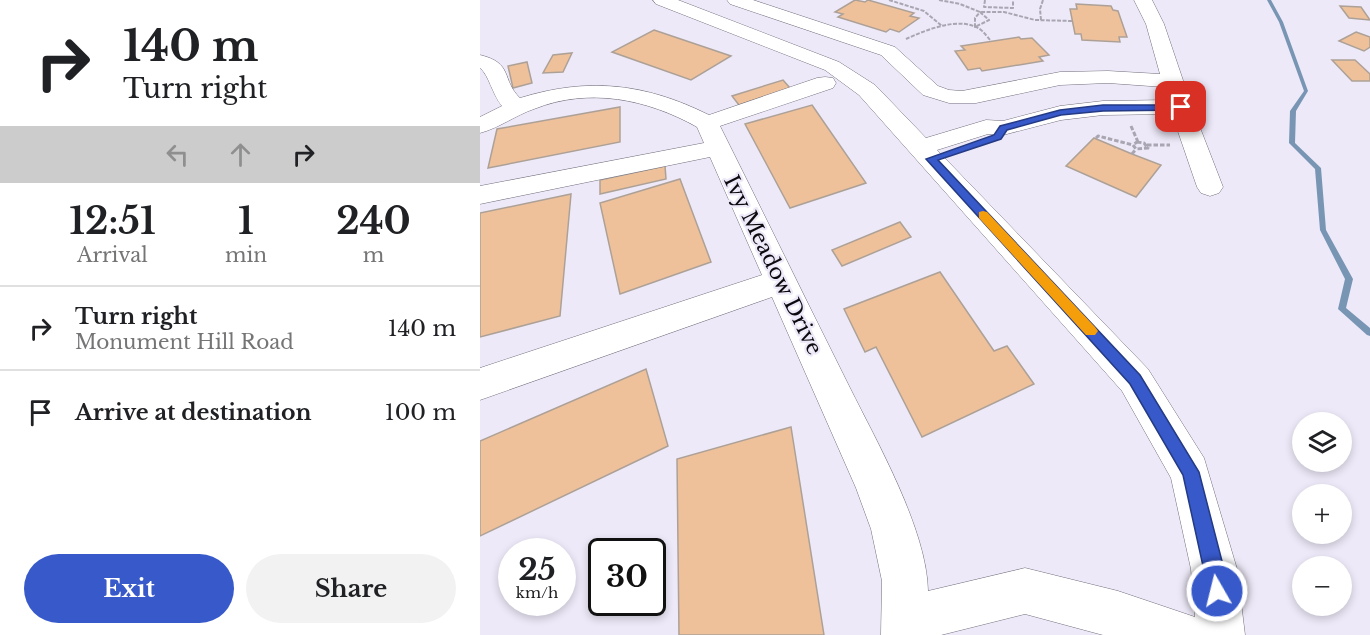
<!DOCTYPE html>
<html lang="en">
<head>
<meta charset="utf-8">
<style>
  :root { --surface:#fff; --page:#f2f2f2; --text:#202124; --muted:#757577; --line:#e0e0e0; --accent:#3759ca }
  body { margin:0; font-family:"Libre Baskerville",serif; background:var(--page); color:var(--text); height:100vh; display:flex; flex-direction:column; font-size:22px; white-space:nowrap }
  * { box-sizing:border-box; margin:0 }
  p { font-size:20px; color:var(--muted) }
  .icon { flex:none; width:33px; height:33px; fill:none; stroke:currentColor; stroke-width:2; stroke-linecap:round; stroke-linejoin:round }
  .map { position:relative; flex:1; overflow:hidden }
  .panel { display:flex; flex-direction:column; background:var(--surface); width:480px }
  .panel>* { flex:none }
  .hud { background:#fff; color:var(--text); overflow:hidden }
  .buttons { position:absolute; left:812px; top:412px; display:grid; gap:12px }
  .buttons a { display:grid; place-items:center; width:60px; height:60px; border-radius:50%; background:var(--surface); box-shadow:0 3px 9px #0003; font-size:30px }
  .speed { position:absolute; left:18px; top:538px; display:flex; gap:12px; font-size:30px; font-weight:700; text-align:center }
  .speed>* { display:grid; place-content:center; width:78px; height:78px; border-radius:50%; background:var(--surface); box-shadow:0 3px 9px #0003; line-height:1 }
  .speed small { font-size:15px; font-weight:400 }
  .speed .limit { border:3px solid #111; border-radius:9px; background:#fff; color:#111 }
  .pin { position:absolute; display:grid; place-items:center; width:51px; height:51px; color:#fff; margin:-26px; border-radius:12px; box-shadow:0 3px 9px #0006 }
  .me { position:absolute; width:66px; margin:-33px; rotate:352deg; stroke-linejoin:round; filter:drop-shadow(0 0 4px #0008) }
  .turn { display:flex; align-items:center; gap:21px; height:126px; padding:0 24px; font-size:27px }
  .turn .icon { width:78px; height:78px; stroke-width:2.5 }
  .turn b { display:block; font-size:42px; line-height:51px }
  .lanes { display:flex; align-items:center; height:57px; padding:0 24px; background:#0003; justify-content:center; gap:30px; direction:ltr }
  .lanes .off { opacity:.35 }
  .eta { display:flex; justify-content:space-evenly; align-items:center; height:102px; text-align:center }
  .eta b { font-size:36px; font-weight:800; line-height:42px }
  .primary-button { display:flex; gap:12px; margin-top:auto; padding:12px 24px }
  .primary-button a { flex:1; height:69px; border-radius:36px; background:var(--accent); color:#fff; font-size:24px; font-weight:800; line-height:69px; text-align:center }
  .primary-button a+a { background:var(--page); color:var(--text) }
  ul { padding:0; list-style:none }
  li { display:flex; align-items:center; gap:18px; height:84px; padding:0 24px; border-top:2px solid var(--line) }
  li div { flex:1 }
  li b { display:block; font-size:22px }
  li em { font-style:normal }
  main { display:flex; flex:1; min-height:0 }
  .map>svg:first-child { display:block }
</style>
</head>
<body>
<main>
<section class="panel">
<div class="hud">
<div class="turn"><svg class="icon" aria-label="right" viewBox="0 0 24 24"><path d="M7 20v-9h11M14 6l5 5-5 5"/></svg><div><b>140 m</b>Turn right</div></div>
<div class="lanes"><svg class="icon off" aria-label="left" viewBox="0 0 24 24"><path d="M17 20v-9H6M10 6l-5 5 5 5"/></svg><svg class="icon off" aria-label="ahead" viewBox="0 0 24 24"><path d="M12 20V5M6 11l6-6 6 6"/></svg><svg class="icon" aria-label="right" viewBox="0 0 24 24"><path d="M7 20v-9h11M14 6l5 5-5 5"/></svg></div>
</div>
<div class="eta">
<div><b>12:51</b><p>Arrival</p></div>
<div><b>1</b><p>min</p></div>
<div><b>240</b><p>m</p></div>
</div>
<ul>
<li><svg class="icon" aria-label="right" viewBox="0 0 24 24"><path d="M7 20v-9h11M14 6l5 5-5 5"/></svg><div><b>Turn right</b><p>Monument Hill Road</p></div><em>140 m</em></li>
<li><svg class="icon" aria-label="arrive" viewBox="0 0 24 24"><path d="M6 21V4h12l-3 4 3 4H6"/></svg><div><b>Arrive at destination</b></div><em>100 m</em></li>
</ul>
<div class="primary-button"><a>Exit</a><a>Share</a></div>
</section>
<div class="map">
<svg width="890" height="635" viewBox="0 0 890 635">
  <rect width="100%" height="100%" fill="#ede9f8"/>
  <g fill="none" stroke-linecap="round" stroke-linejoin="round">
    <path fill="#7896b4" fill-rule="evenodd" d="M787,0H791L803,22L828,91L816,111L815,143L841,168L846,230L873,279L866,308L890,328V336L887,335L858,309L865,279L840,230L835,169L809,143L810,111L824,91L799,22Z"/>
  </g>
  <path fill="#eec19b" stroke="#ada197" stroke-width="1.5" d="M375,0L385,2L388,0L434,13L430,16L439,18L419,32L410,29L406,32L358,17L363,14L355,12Z
    M596,4L631,6L633,10L638,11L647,37H639L640,42L602,40L601,34H595L590,9H597Z
    M860,6L881,7L890,20L869,18Z
    M174,30L251,56L211,80L132,52Z
    M876,32L890,37V47L884,51L859,41Z
    M539,37L541,39L552,38L569,55L559,57L563,61L502,71L500,68L488,70L475,51L485,50L481,46Z
    M92,53L83,72L63,73L73,55Z
    M852,60H875L890,74V81H872Z
    M47,62L52,83L33,88L28,66Z
    M303,80L310,88L259,105L252,96Z
    M332,105L386,183L310,208L265,124Z
    M140,107V142L8,168L17,129Z
    M614,138L652,154L681,165L656,197L586,166Z
    M185,166L186,179L120,194V180Z
    M200,179L231,262L140,294L120,203Z
    M91,194L80,316L0,337V213Z
    M420,222L431,237L362,266L352,250Z
    M460,272L514,351L527,346L554,384L442,437L396,347L385,352L364,309Z
    M166,369L188,446L0,536V441Z
    M311,427L344,635H199L197,459Z"/>
  <g fill="none" stroke-linecap="round" stroke-linejoin="round">
    <g stroke="#736f7c" stroke-width="1">
      <path id="minor" d="M173,0H198L359,62L395,85L446,138L506,120L523,121L580,106L623,101L688,100L684,87L628,83L580,85L496,103H469L443,95L401,55L250,4L247,0H273L415,47L458,86L469,90L482,91L580,72L628,71L680,74L666,24L654,0H672L684,24L712,107L743,187L739,193L730,196L721,193L717,187L692,114L623,115L581,120L523,135L508,134L457,150L668,369L724,458L757,569L765,635H623L545,614L461,635H401L402,581L391,529L376,488L292,297L0,400V368L282,275L230,157L0,204V186L224,143L217,127C167,99 109,87 54,109C36,115 19,128 0,133V117L22,106C12,94 9,75 0,68V55C34,63 21,80 40,98C108,77 165,83 229,115L337,78L345,77L353,78L356,83L353,88L240,126C284,214 326,300 370,388C397,442 447,530 448,591L545,568L638,591L715,617L711,569L691,478L642,391L379,95L345,70L176,4Z"/>
    </g>
    <path stroke="#a9a6b2" stroke-width="2" stroke-dasharray="4 1.5" stroke-linecap="butt" d="M409,0L444,11L462,26
      M459,0L480,4L500,12H524L555,20L592,21
      M505,0L504,7L533,8V0
      M500,12L509,20L495,27V18Z
      M561,20L560,9L563,0
      M426,39C446,30 481,15 501,30C505,33 508,38 511,41"/>
    <path stroke="#a9a6b2" stroke-width="3" stroke-dasharray="4.5 2" stroke-linecap="butt" d="M651,126L658,142
      M616,138L618,136L653,145
      M657,142L664,143L668,148L656,149L653,145Z
      M667,145H690
      M652,154L656,149"/>
    <use href="#minor" fill="#fff" fill-rule="evenodd"/>
  </g>
  <path fill="#3759ca" stroke="#243a83" stroke-width="1.5" d="M623,105H701L705,107L701,110L623,111L581,115L527,130L521,139L458,160L660,375L719,472L744,569L746,591L743,598L737,601L730,598L703,475L650,384L446,159L514,135L520,126L580,110Z"/>
  <path fill="#f59e0b" d="M503,211L507,212L615,327L618,331L615,335H606L499,218V212Z"/>
  <g text-anchor="middle" stroke-width="4.5" stroke-linejoin="round" paint-order="stroke">
    <g font-size="21" fill="#0c0a0f" stroke="#ede9f8">
      <text transform="translate(293 265) rotate(64)" y="7">Ivy Meadow Drive</text>
    </g>
  </g>
</svg>
<div class="buttons">
<a><svg class="icon" aria-label="layers" viewBox="0 0 24 24"><path d="M12 4l9 5-9 5-9-5zM3 14l9 5 9-5"/></svg></a>
<a>+</a>
<a>−</a>
</div>
<div class="speed"><div>25<small>km/h</small></div><div class="limit">30</div></div>
<div class="pin" style="left:701px;top:107px;background:#d93025"><svg class="icon" aria-label="arrive" viewBox="0 0 24 24"><path d="M6 21V4h12l-3 4 3 4H6"/></svg></div>
<svg class="me" style="left:737px;top:591px" viewBox="-20 -20 40 40"><circle r="17" fill="#3759ca" stroke="#fff" stroke-width="3"/><path d="M0-11L8 9 0 5-8 9z" fill="#fff"/></svg>
</div>
</main>
</body>
</html>
